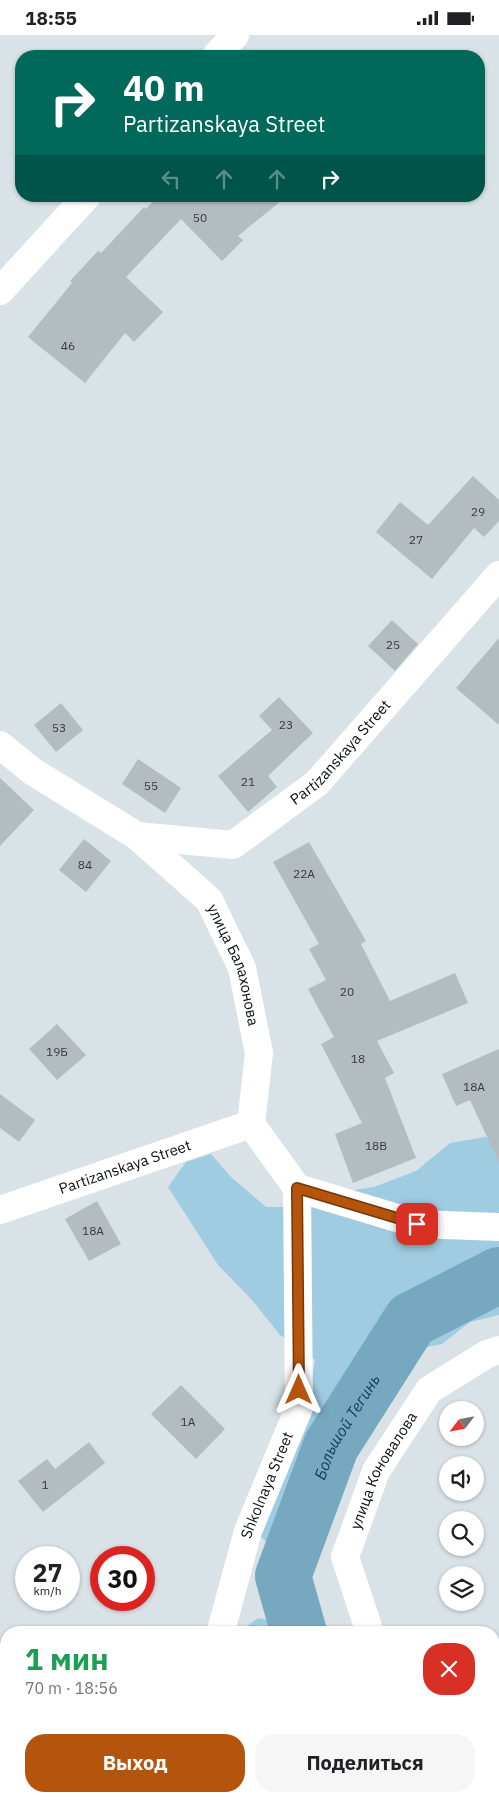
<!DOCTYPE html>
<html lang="ru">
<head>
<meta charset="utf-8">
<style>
  :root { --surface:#fff; --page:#f6f6f6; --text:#202124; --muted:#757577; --accent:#b4540d }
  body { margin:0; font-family:"IBM Plex Sans",sans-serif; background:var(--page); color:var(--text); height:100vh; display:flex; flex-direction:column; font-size:19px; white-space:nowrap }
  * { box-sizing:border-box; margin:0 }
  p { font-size:16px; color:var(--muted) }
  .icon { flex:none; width:28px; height:28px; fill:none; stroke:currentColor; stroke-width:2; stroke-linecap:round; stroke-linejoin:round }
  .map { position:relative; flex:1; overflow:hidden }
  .sheet { position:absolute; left:0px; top:1591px; width:500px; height:176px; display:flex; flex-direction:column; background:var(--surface); border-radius:20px 20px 0 0; box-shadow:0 1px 4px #0004 }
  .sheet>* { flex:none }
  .banner { position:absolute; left:15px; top:15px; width:470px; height:152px; border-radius:20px; box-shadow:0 1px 4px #0004; background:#00695c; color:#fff; overflow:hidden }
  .needle { width:32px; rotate:238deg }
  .controls { position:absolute; left:439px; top:1366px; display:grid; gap:10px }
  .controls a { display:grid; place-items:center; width:45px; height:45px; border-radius:50%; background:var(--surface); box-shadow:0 1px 4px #0004; font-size:25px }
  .speed { position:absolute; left:15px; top:1511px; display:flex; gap:10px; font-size:25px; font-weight:700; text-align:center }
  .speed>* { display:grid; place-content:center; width:65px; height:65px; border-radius:50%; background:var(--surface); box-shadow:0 1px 4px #0004; line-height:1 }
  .speed small { font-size:12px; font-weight:400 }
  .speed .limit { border:8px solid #d22; background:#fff; color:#111 }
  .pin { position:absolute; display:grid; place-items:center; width:42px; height:42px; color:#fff; margin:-21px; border-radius:10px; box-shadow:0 2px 8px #0006 }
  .me { position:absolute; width:55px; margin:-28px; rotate:0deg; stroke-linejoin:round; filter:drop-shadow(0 0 4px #0008) }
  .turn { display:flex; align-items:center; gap:18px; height:105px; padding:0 25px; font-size:22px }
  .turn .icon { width:65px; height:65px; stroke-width:2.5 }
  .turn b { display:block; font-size:35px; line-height:42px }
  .lanes { display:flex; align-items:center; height:48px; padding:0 25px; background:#0003; justify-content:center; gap:25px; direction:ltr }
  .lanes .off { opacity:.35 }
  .round { display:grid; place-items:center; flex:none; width:52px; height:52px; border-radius:20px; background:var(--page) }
  .summary { display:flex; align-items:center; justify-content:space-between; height:85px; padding:0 25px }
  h1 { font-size:30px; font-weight:700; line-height:38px; color:#1e9e55 }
  .button { display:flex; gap:10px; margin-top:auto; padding:10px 25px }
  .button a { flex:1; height:58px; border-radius:20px; background:var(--accent); color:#fff; font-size:20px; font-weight:700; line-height:58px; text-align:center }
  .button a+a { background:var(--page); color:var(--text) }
  .status { display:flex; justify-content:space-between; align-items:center; height:35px; padding:0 25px; background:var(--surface); direction:ltr }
  .status svg { height:14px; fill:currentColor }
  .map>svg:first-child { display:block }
</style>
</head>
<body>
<div class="status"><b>18:55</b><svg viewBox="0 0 49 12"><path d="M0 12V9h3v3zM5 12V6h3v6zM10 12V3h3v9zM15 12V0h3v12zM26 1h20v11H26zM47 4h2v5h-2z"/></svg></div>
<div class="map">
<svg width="499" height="1767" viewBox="0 0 499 1767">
  <rect width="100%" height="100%" fill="#d9e2e7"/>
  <path fill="#a0cce2" d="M485,1102L499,1108V1280L470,1287L442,1309L417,1314L361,1388L332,1451L321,1496L310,1517L296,1533L260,1501L304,1387L315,1325L280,1300L252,1265L218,1230L168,1152L186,1127L211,1119L231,1142L266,1172H308L342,1157L374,1152L416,1136L450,1108Z
    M258,1583L329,1597H330H240Z
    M346,1761H417L420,1767H359Z"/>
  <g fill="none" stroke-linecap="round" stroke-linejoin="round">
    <g stroke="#76a8c0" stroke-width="56">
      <path id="s1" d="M299,1598L283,1541L331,1411L411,1285L499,1240"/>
      <path d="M362,1761L366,1767"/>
    </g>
  </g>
  <path fill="#b3bcc1" d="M158,161H287L238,201L243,205L222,226L181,184L126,242L163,277L134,307L125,298L85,348L28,302L72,248L70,246L98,216L101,218L144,172L146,174Z
    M473,441L499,465V486L484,502L474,493L432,544L376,497L400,467L428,490Z
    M392,585L418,609L395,636L368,611Z
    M499,603V690L456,653Z
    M279,662L313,698L268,741L277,752L248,777L218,741L272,695L259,681Z
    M61,668L83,695L56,717L34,690Z
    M138,724L181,753L165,778L122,749Z
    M0,743L34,775L0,811Z
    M84,804L111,826L86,857L59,835Z
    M309,807L366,906L361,909L390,966L455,938L468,968L377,1006L394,1038L385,1043L416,1123L353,1148L335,1099L362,1088L321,1009L334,1002L308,954L326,945L309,914L319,909L273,827Z
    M57,989L86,1020L57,1045L29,1014Z
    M499,1014V1128L470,1065L456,1071L442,1039Z
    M0,1059L35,1085L19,1107L0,1093Z
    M97,1166L121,1209L89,1226L65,1184Z
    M181,1350L225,1394L196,1424L151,1379Z
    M89,1407L105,1428L43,1477L18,1446L47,1424L55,1434Z"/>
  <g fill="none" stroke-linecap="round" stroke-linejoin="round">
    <g stroke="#fff" stroke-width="28">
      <path id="s2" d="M0,710L32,736L137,801L209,865L242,933L259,1018L251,1089L297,1153"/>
      <path id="s3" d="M137,801L233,810L317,748L499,540"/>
      <path d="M297,1153L417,1189L499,1192"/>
      <path id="s4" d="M0,1175L251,1089"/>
      <path id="s5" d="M223,1598L222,1592L248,1496L299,1373L297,1153"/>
      <path id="s6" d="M370,1598L345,1522L376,1436L429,1355L487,1319L499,1315"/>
      <path d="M291,1761L295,1767"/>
      <path d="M453,1761L456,1767"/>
      <path d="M181,1767L187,1761"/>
    </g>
    <path stroke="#fff" stroke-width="28" d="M216,21L235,0
      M0,256L87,161"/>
  </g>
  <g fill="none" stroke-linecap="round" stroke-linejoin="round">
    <g stroke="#753708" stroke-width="12">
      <path id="route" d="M299,1355L297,1153L417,1189"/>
    </g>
    <use href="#route" stroke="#b4540d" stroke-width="9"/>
  </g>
  <g text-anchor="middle" stroke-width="4" stroke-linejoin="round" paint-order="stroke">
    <g font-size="12" fill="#34393b">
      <text x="200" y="187">50</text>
      <text x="68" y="315">46</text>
      <text x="478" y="481">29</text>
      <text x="416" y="509">27</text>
      <text x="393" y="614">25</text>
      <text x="286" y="694">23</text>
      <text x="59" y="697">53</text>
      <text x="248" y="751">21</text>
      <text x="151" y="755">55</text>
      <text x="85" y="834">84</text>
      <text x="304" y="843">22А</text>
      <text x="347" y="961">20</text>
      <text x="57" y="1021">19Б</text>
      <text x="358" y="1028">18</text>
      <text x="474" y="1056">18А</text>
      <text x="376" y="1115">18В</text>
      <text x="93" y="1200">18А</text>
      <text x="188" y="1391">1А</text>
      <text x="45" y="1454">1</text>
    </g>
    <g font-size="15" fill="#0a0d0e" stroke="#e6eff4">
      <text dy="5" stroke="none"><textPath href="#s3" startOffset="239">Partizanskaya Street</textPath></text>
      <text dy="5" stroke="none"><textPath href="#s2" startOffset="331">улица Балахонова</textPath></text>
      <text dy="5" stroke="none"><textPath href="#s4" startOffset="132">Partizanskaya Street</textPath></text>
      <text dy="5" stroke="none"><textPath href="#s6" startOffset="175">улица Коновалова</textPath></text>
      <text dy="5" stroke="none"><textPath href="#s5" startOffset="155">Shkolnaya Street</textPath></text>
    </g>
    <g font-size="16" font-style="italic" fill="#154052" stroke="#e6eff4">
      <text dy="6" stroke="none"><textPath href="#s1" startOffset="222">Большой Тегинь</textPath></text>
    </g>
  </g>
</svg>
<div class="controls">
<a><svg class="needle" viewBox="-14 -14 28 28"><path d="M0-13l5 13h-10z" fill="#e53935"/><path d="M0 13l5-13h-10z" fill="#757577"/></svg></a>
<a><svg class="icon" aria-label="sound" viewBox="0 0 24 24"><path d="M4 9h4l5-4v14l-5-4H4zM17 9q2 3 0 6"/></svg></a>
<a><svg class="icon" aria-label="search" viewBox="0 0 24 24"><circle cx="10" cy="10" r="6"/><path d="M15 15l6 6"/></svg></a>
<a><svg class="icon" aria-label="layers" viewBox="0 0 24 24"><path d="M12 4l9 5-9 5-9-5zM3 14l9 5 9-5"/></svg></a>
</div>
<div class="speed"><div>27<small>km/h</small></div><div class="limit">30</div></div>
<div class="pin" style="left:417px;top:1189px;background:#d93025"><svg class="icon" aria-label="arrive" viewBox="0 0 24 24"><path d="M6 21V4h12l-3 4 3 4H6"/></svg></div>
<svg class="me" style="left:299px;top:1355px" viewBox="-20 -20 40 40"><path d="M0-17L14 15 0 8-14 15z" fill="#b4540d" stroke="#fff" stroke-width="4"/></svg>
<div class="banner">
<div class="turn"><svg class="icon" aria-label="right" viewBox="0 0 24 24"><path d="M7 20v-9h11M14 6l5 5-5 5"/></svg><div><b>40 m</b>Partizanskaya Street</div></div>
<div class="lanes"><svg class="icon off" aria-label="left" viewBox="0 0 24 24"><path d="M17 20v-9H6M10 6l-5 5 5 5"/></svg><svg class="icon off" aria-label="ahead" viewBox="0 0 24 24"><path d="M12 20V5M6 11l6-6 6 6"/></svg><svg class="icon off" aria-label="ahead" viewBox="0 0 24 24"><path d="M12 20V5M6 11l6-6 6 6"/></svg><svg class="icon" aria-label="right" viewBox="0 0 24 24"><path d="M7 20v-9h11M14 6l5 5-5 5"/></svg></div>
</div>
<section class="sheet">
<div class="summary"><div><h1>1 мин</h1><p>70 m · 18:56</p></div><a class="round" style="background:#d93025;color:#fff"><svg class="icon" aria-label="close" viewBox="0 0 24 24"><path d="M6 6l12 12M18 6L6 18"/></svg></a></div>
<div class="button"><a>Выход</a><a>Поделиться</a></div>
</section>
</div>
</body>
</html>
